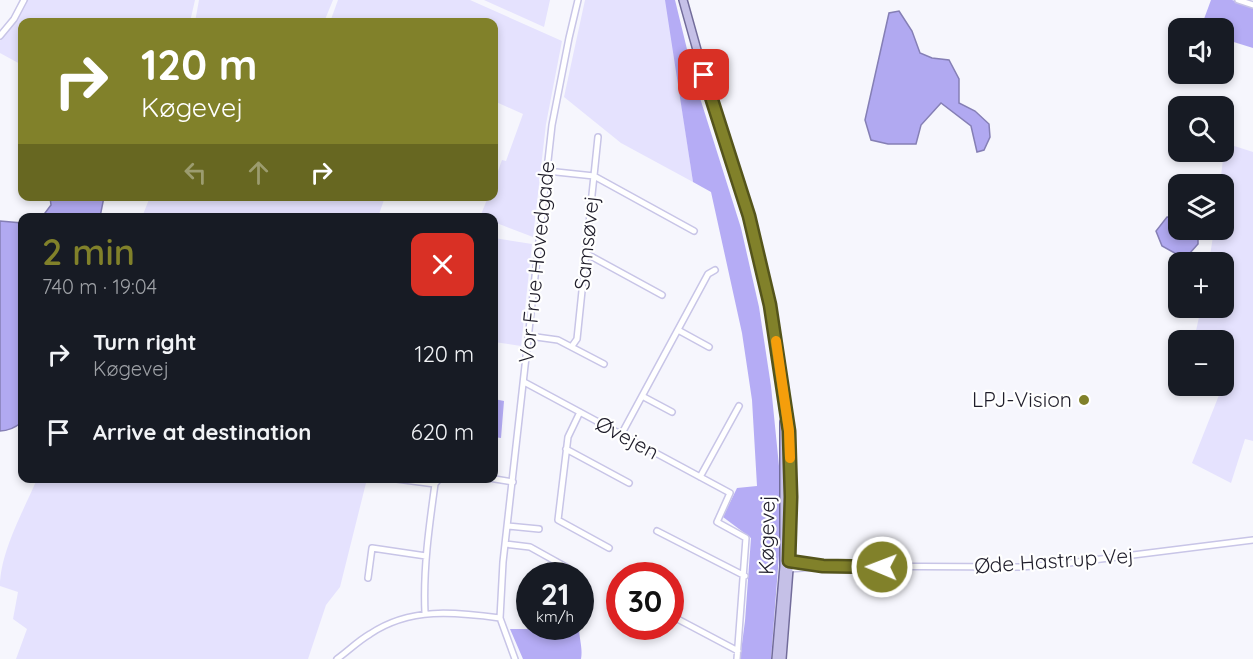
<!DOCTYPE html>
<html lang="en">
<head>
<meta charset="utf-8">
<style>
  :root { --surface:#171b24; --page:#20242c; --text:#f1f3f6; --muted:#9ea1a6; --accent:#81812a }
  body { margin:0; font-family:Quicksand,sans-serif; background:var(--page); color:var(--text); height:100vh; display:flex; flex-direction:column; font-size:22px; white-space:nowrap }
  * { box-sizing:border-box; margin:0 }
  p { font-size:20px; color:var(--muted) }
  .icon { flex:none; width:33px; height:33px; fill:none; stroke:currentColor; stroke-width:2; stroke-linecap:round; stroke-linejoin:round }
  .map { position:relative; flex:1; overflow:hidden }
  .side { position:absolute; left:18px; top:213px; width:480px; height:270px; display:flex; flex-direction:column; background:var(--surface); border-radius:12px; box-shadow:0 3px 9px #0003 }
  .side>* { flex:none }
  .top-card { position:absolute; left:18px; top:18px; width:480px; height:183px; border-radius:12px; box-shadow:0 3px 9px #0003; background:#81812a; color:#fff; overflow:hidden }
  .buttons { position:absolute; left:1168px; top:18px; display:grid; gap:12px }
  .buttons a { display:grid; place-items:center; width:66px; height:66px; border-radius:12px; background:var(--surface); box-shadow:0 3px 9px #0003; font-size:30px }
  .speed { position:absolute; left:516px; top:562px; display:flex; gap:12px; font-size:30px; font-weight:700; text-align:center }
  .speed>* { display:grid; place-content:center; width:78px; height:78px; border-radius:50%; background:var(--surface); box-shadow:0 3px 9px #0003; line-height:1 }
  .speed small { font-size:15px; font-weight:400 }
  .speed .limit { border:9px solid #d22; background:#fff; color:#111 }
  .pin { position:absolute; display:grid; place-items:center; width:51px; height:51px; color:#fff; margin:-26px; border-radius:12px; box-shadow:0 3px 9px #0006 }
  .me { position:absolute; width:66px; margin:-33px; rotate:271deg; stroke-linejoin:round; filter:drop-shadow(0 0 4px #0008) }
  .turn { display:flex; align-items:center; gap:21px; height:126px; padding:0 24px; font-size:27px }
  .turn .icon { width:78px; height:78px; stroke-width:2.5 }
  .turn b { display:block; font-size:42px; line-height:51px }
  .lanes { display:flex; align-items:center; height:57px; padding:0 24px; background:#0003; justify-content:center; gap:30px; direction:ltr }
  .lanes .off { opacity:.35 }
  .round { display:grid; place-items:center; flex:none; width:63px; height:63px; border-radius:12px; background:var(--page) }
  .headline { display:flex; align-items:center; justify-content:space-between; height:102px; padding:0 24px }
  h1 { font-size:36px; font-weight:600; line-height:45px; color:var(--accent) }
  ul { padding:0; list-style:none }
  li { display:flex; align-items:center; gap:18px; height:78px; padding:0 24px }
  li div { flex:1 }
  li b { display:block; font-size:22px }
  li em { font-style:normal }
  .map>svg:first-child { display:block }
</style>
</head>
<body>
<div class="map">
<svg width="1253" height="659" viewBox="0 0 1253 659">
  <rect width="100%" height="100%" fill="#f6f6fd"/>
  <path fill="#e5e2fe" d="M26,0H195L190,22H22V65L0,53V41L14,23Z
    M199,0H333L324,22H195Z
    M338,0H470L562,41L546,124L533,237L494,222V218L480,217L488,197L494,196V182L502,160L506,161L523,114L494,101V22H330Z
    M484,0H550L544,27Z
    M585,0H666L693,182L621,143L564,97Z
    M1225,143L1253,152V441L1245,439L1231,483L1192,463L1227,375L1224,371V340H1194L1201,308H1224V262H1209L1214,230H1224V184H1220Z
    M150,197V196L385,197L378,217H142Z
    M494,238L532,244L521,346L494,342Z
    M37,479H367L340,587L326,605L308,659H16L27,629L13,619L18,592L0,586C0,552 24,510 37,479Z"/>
  <path fill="#b5acf5" d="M665,0H675L695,82L741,228L759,307L771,386L780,476L779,555L771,659H740L745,621L751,538L723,517L737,488L757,486L752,400L742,333L711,192L693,182Z
    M1211,0H1232L1253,7V48L1224,39V28H1202L1201,27Z
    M494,399L504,401L501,438L494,437Z
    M568,627H579C579,639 583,648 581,659H523L510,629H567Z"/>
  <path fill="#b1a9f1" stroke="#857fb5" stroke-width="1.5" d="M899,11L912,31L920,53L932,58L949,60L959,79V103L975,111L989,124L990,137L984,150L977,152L971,126L941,103L921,125L916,144H888L871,140L865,120L889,13Z
    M50,197H104L100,217H42L51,205Z
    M1167,217L1179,218V230H1198V244L1189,254L1180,256L1162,246L1156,231Z
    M0,221L22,223V422C16,427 9,431 0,431Z"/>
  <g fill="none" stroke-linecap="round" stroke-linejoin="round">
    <g stroke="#c8c5e7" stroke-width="8">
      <path id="minor" d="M1238,0L1253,5
        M0,36L14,19L24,0
        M547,171L594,176L694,231
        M587,254L662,295
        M678,330L709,347
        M529,336L558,340L604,364
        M572,346L577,339L598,137
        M524,382L730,493L717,522L746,538L737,659
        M642,396L672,412
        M580,412L568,437L558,520L609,548
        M621,435L708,274L715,270
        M566,449L629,483
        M700,477L739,406
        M389,478L435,484
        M489,478L513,482
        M507,526L539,529
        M657,531L745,576
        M505,544L530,547L566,567L563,571
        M787,563L792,561L823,566L1020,567L1061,564L1253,540
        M786,567L789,569L815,567
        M368,578L372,548L426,556
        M425,613C423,570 429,527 435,484L440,478
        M670,615L738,651
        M337,659C348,651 358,641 370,634C410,607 455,612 500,618
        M515,659L500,618L503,562L552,125L569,38L578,0"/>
    </g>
    <g stroke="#726c9a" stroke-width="10">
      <path id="major" d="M683,0L704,75L749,216L769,305L779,363L784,411L789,431L791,497L789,569L782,659
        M776,659L784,566V422"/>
    </g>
    <use href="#minor" stroke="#fff" stroke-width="5"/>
    <use href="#major" stroke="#c5c0e7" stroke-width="7"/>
  </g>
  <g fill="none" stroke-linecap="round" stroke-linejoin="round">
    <g stroke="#54541b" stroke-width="15">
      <path id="route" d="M704,75L749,216L770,305L789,431L791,497L789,561L823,566L882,567"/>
    </g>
    <use href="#route" stroke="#81812a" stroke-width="10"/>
    <path stroke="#f59e0b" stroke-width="10" d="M776,341L789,431L790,458"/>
  </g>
  <circle fill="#81812a" stroke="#fff" stroke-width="2" cx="1084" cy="400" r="6"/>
  <g text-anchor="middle" stroke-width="4.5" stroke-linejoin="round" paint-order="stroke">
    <g font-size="21" fill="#1f1d2a" stroke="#fff">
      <text transform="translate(587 243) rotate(-84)" y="7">Samsøvej</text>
      <text transform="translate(537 262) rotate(-84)" y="7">Vor Frue Hovedgade</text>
      <text transform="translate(627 438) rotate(28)" y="7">Øvejen</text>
      <text transform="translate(767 535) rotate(-89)" y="7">Køgevej</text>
      <text transform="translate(1054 561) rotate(-4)" y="7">Øde Hastrup Vej</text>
    </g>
    <g font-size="21" fill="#1f1d2a" stroke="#fff" text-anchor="end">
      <text x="1072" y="407">LPJ-Vision</text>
    </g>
  </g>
</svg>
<div class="buttons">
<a><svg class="icon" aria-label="sound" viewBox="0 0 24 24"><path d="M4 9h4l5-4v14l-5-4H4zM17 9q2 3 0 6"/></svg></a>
<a><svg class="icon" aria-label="search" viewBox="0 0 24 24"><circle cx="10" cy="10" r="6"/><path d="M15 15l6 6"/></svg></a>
<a><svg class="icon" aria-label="layers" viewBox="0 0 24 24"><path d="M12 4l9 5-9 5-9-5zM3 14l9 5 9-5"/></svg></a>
<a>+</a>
<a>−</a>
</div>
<div class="speed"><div>21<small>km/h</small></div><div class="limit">30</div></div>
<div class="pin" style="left:704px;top:75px;background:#d93025"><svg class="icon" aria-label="arrive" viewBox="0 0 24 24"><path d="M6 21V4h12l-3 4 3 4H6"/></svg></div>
<svg class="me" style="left:882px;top:567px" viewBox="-20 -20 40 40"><circle r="17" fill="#81812a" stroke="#fff" stroke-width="3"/><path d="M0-11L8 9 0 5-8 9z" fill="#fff"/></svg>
<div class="top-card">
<div class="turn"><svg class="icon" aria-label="right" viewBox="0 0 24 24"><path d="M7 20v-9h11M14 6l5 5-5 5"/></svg><div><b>120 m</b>Køgevej</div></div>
<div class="lanes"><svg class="icon off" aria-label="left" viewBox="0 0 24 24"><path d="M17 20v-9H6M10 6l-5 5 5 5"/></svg><svg class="icon off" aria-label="ahead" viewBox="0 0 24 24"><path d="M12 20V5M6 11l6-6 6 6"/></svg><svg class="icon" aria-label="right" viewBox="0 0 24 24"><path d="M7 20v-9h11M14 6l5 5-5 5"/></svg></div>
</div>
<section class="side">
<div class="headline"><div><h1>2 min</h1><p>740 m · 19:04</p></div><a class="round" style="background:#d93025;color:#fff"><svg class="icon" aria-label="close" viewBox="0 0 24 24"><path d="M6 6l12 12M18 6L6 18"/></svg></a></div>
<ul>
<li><svg class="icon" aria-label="right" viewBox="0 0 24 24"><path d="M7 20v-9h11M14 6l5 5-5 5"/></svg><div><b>Turn right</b><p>Køgevej</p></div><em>120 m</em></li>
<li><svg class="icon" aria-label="arrive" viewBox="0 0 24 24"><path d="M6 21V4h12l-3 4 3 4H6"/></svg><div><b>Arrive at destination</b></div><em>620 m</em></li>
</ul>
</section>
</div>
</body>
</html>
